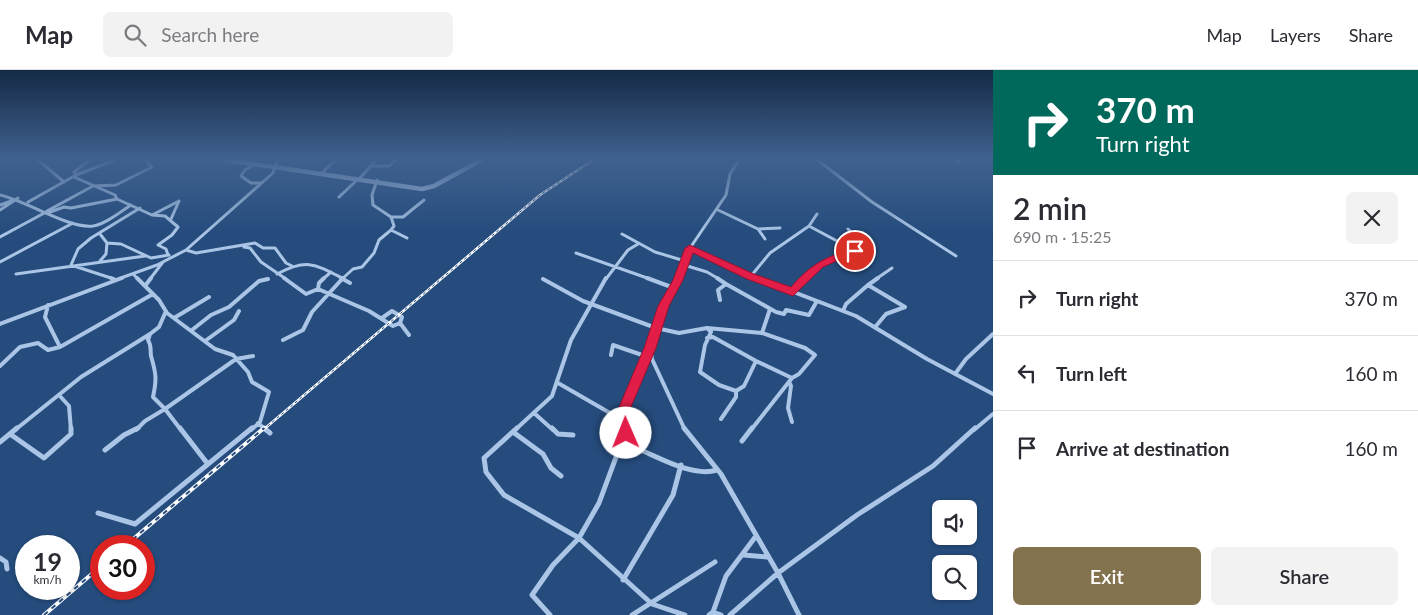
<!DOCTYPE html>
<html lang="en">
<head>
<meta charset="utf-8">
<style>
  :root { --surface:#fff; --page:#f2f2f3; --text:#2b2b33; --muted:#7c7c81; --line:#e1e1e2; --accent:#83724e }
  body { margin:0; font-family:Lato,sans-serif; background:var(--page); color:var(--text); height:100vh; display:flex; flex-direction:column; font-size:19px; white-space:nowrap }
  * { box-sizing:border-box; margin:0 }
  p { font-size:16px; color:var(--muted) }
  .icon { flex:none; width:28px; height:28px; fill:none; stroke:currentColor; stroke-width:2; stroke-linecap:round; stroke-linejoin:round }
  .map { position:relative; flex:1; overflow:hidden }
  .details { display:flex; flex-direction:column; background:var(--surface); width:425px }
  .details>* { flex:none }
  .hud { background:#00695c; color:#fff; overflow:hidden }
  .buttons { position:absolute; left:932px; top:430px; display:grid; gap:10px }
  .buttons a { display:grid; place-items:center; width:45px; height:45px; border-radius:8px; background:var(--surface); box-shadow:0 1px 4px #0004; font-size:25px }
  .speed { position:absolute; left:15px; top:465px; display:flex; gap:10px; font-size:25px; font-weight:700; text-align:center }
  .speed>* { display:grid; place-content:center; width:65px; height:65px; border-radius:50%; background:var(--surface); box-shadow:0 1px 4px #0004; line-height:1 }
  .speed small { font-size:12px; font-weight:400 }
  .speed .limit { border:8px solid #d22; background:#fff; color:#111 }
  .pin { position:absolute; display:grid; place-items:center; width:42px; height:42px; color:#fff; margin:-21px; border:2px solid #fff; border-radius:50%; box-shadow:0 1px 5px #0007 }
  .me { position:absolute; width:55px; margin:-28px; rotate:359deg; stroke-linejoin:round; filter:drop-shadow(0 0 4px #0008) }
  .turn { display:flex; align-items:center; gap:18px; height:105px; padding:0 20px; font-size:22px }
  .turn .icon { width:65px; height:65px; stroke-width:2.5 }
  .turn b { display:block; font-size:35px; line-height:42px }
  .round { display:grid; place-items:center; flex:none; width:52px; height:52px; border-radius:8px; background:var(--page) }
  .head { display:flex; align-items:center; justify-content:space-between; height:85px; padding:0 20px }
  h1 { font-size:30px; font-weight:600; line-height:38px }
  .primary-button { display:flex; gap:10px; margin-top:auto; padding:10px 20px }
  .primary-button a { flex:1; height:58px; border-radius:8px; background:var(--accent); color:#fff; font-size:20px; font-weight:600; line-height:58px; text-align:center }
  .primary-button a+a { background:var(--page); color:var(--text) }
  ul { padding:0; list-style:none }
  li { display:flex; align-items:center; gap:15px; height:75px; padding:0 20px; border-top:1px solid var(--line) }
  li div { flex:1 }
  li b { display:block; font-size:19px }
  li em { font-style:normal }
  header { display:flex; align-items:center; gap:30px; box-sizing:border-box; height:70px; padding:0 25px; background:var(--surface); border-bottom:1px solid var(--line) }
  header strong { font-size:24px }
  nav { display:flex; gap:28px; margin-inline-start:auto; font-size:18px }
  .search { width:350px; height:45px; background:var(--page); display:flex; align-items:center; gap:12px; box-sizing:border-box; padding:0 18px; border-radius:8px; color:var(--muted); font-size:19px }
  main { display:flex; flex:1; min-height:0 }
  .map>svg:first-child { display:block }
</style>
</head>
<body>
<header>
<strong>Map</strong>
<div class="search"><svg class="icon" aria-label="search" viewBox="0 0 24 24"><circle cx="10" cy="10" r="6"/><path d="M15 15l6 6"/></svg>Search here</div>
<nav><a>Map</a><a>Layers</a><a>Share</a></nav>
</header>
<main>
<div class="map">
<svg width="993" height="545" viewBox="0 0 993 545">
  <rect width="100%" height="100%" fill="#254c7d"/>
  <g fill="none" stroke-linecap="round" stroke-linejoin="round">
    <path stroke="#aac5e5" stroke-width="3" d="M36,88L64,112
      M815,88L872,132L956,186
      M991,88L993,89
      M277,89L287,88
      M0,90L4,88
      M957,92L969,88
      M255,94L245,100L241,106L251,113H261
      M373,96H389L398,88
      M322,103L337,88
      M76,105L74,102L92,88
      M74,107L115,125L117,129
      M359,109L378,88
      M377,110L372,125L373,135L391,147L394,156L391,160L407,168
      M0,125C27,131 69,159 93,156C106,154 120,142 131,135
      M339,127L358,109
      M28,132L76,105L120,88
      M0,135L11,131
      M0,140L18,128
      M718,140L758,159L765,169
      M47,141L93,116L116,115L152,97L146,91L152,88
      M50,142L64,137L71,138L117,129L152,145L165,146L178,157L172,165L158,175L166,179L168,185
      M154,144L179,131
      M391,147H403L424,130
      M171,149L179,131
      M809,156L837,171L850,184
      M758,159L780,158
      M100,164L107,173L121,174L151,188L169,185
      M622,164L655,182L685,191
      M0,167L48,141
      M244,177L250,178L261,192L286,209
      M690,178L760,209
      M186,180L196,183L255,173L263,178H275L286,193L292,196
      M576,183L650,209
      M100,191L106,184L107,173
      M0,192L73,153
      M684,195L707,202L719,209
      M16,204L145,186
      M133,204L138,209
      M277,204C307,188 315,194 344,209
      M751,206L770,183L809,156L817,144
      M114,209L71,195L78,179L91,168L140,138
      M118,209L157,195L186,180L273,103L278,88
      M150,209L163,192
      M266,209H268
      M323,209L331,202
      M342,209L353,199L362,197L374,183L379,170L391,160
      M606,209L628,180L638,174
      M678,209L690,178L726,125L730,104L740,88
      M804,209L818,196L866,175L848,159
      M876,209L892,198"/>
    <path stroke="#aac5e5" stroke-width="4" d="M111,208L116,210
      M137,208L159,230L167,243L215,279L233,285L248,302L252,312L269,322L260,352L251,360
      M284,208L306,224L318,219L369,241L393,256L400,253L409,265
      M341,208L350,213
      M647,208L674,218
      M679,208L663,236L650,275L652,289L685,360
      M717,208L726,214L718,220L720,230
      M757,208L856,246L927,289L993,324
      M543,209L583,231L656,258L679,263L707,258L762,263L770,239
      M726,214L776,242L784,244L786,240L809,245L817,231
      M145,216L151,208
      M318,219L319,213L324,208
      M793,222L805,208
      M48,235L45,247L60,277L153,224
      M843,241L846,234L868,215
      M174,248L209,227
      M382,248L392,241L402,247L400,253
      M0,254L122,208
      M876,256L886,244L905,237L868,215L878,208
      M707,258L711,262L705,275L700,302L719,315L736,321V327L721,349
      M192,260L211,245L229,237L259,211L268,209
      M150,264L159,257L166,241
      M707,268L713,267L756,291L744,316L736,321
      M283,270L303,260L312,242L343,208
      M205,271L234,250L239,241
      M611,285L613,275L645,286
      M756,291L792,308L799,304L815,285L805,278L762,263
      M0,296L20,277L38,273L48,280L60,277
      M955,304L966,289L993,264
      M789,312L791,316L788,338L792,352
      M558,313L610,343H624
      M59,325L69,336L71,360
      M534,343L553,360
      M258,353L266,360
      M15,360L81,307L150,264L148,270C152,276 150,280 151,286C156,303 157,309 153,327L165,339L145,351L136,360
      M181,360L165,339L236,289L253,286
      M515,360L552,326L571,270L606,208
      M625,360V337L650,278
      M751,360L792,308
      M974,360L993,344"/>
    <path stroke="#aac5e5" stroke-width="5" d="M180,358L207,393
      M264,358L270,363
      M517,358L484,388L486,402L504,425L579,468L652,534L685,545
      M552,358L558,364L573,365
      M625,358V363L638,368L643,381C664,390 694,407 717,400
      M684,358L721,404L778,503L799,545
      M513,362L543,384L551,398L561,406
      M10,364L44,388L71,364V358
      M742,371L752,358
      M0,372L17,358
      M105,380L124,365L138,358
      M98,443L135,454L252,358
      M744,485L767,487
      M0,488L6,492L7,499
      M623,510L673,425L681,395
      M713,542L721,545
      M550,545L532,525L553,495L579,468L599,433L625,363
      M632,545L715,492
      M709,545L713,542L726,506L756,466
      M730,545L778,503L857,445L933,396L975,358"/>
    <path stroke="#aac5e5" stroke-width="4.5" d="M213,88L422,119L434,116L485,88"/>
    <g stroke="#fff" stroke-width="2.5">
      <path id="rail-far1" d="M263,360L540,125L596,88"/>
    </g>
    <g stroke="#fff" stroke-width="4">
      <path id="rail" d="M125,476L264,358
        M44,545L101,496"/>
    </g>
    <use href="#rail-far1" stroke="#254c7d" stroke-width="1" stroke-dasharray="3" stroke-linecap="butt"/>
    <use href="#rail" stroke="#254c7d" stroke-width="2" stroke-dasharray="5" stroke-linecap="butt"/>
  </g>
  <linearGradient id="sky" x2="0" y2="1"><stop stop-color="#142a45"/><stop offset="0.54" stop-color="#40618f"/><stop offset="1" stop-color="#40618f" stop-opacity="0"/></linearGradient>
  <rect width="993" height="164" fill="url(#sky)"/>
  <path fill="#e11d48" stroke="#92132f" d="M690,175L754,204L791,217C811,194 825,187 855,178L860,181L823,197L793,226L747,209L693,183L683,210L669,236L656,278L631,337L630,367L626,369L621,367L619,337L644,278L658,236L673,210L685,178Z"/>
</svg>
<div class="buttons">
<a><svg class="icon" aria-label="sound" viewBox="0 0 24 24"><path d="M4 9h4l5-4v14l-5-4H4zM17 9q2 3 0 6"/></svg></a>
<a><svg class="icon" aria-label="search" viewBox="0 0 24 24"><circle cx="10" cy="10" r="6"/><path d="M15 15l6 6"/></svg></a>
</div>
<div class="speed"><div>19<small>km/h</small></div><div class="limit">30</div></div>
<div class="pin" style="left:855px;top:181px;background:#d93025"><svg class="icon" aria-label="arrive" viewBox="0 0 24 24"><path d="M6 21V4h12l-3 4 3 4H6"/></svg></div>
<svg class="me" style="left:626px;top:363px" viewBox="-20 -20 40 40"><circle r="19" fill="#fff"/><path d="M0-13L10 11 0 6-10 11z" fill="#e11d48"/></svg>
</div>
<section class="details">
<div class="hud">
<div class="turn"><svg class="icon" aria-label="right" viewBox="0 0 24 24"><path d="M7 20v-9h11M14 6l5 5-5 5"/></svg><div><b>370 m</b>Turn right</div></div>
</div>
<div class="head"><div><h1>2 min</h1><p>690 m · 15:25</p></div><a class="round"><svg class="icon" aria-label="close" viewBox="0 0 24 24"><path d="M6 6l12 12M18 6L6 18"/></svg></a></div>
<ul>
<li><svg class="icon" aria-label="right" viewBox="0 0 24 24"><path d="M7 20v-9h11M14 6l5 5-5 5"/></svg><div><b>Turn right</b></div><em>370 m</em></li>
<li><svg class="icon" aria-label="left" viewBox="0 0 24 24"><path d="M17 20v-9H6M10 6l-5 5 5 5"/></svg><div><b>Turn left</b></div><em>160 m</em></li>
<li><svg class="icon" aria-label="arrive" viewBox="0 0 24 24"><path d="M6 21V4h12l-3 4 3 4H6"/></svg><div><b>Arrive at destination</b></div><em>160 m</em></li>
</ul>
<div class="primary-button"><a>Exit</a><a>Share</a></div>
</section>
</main>
</body>
</html>
